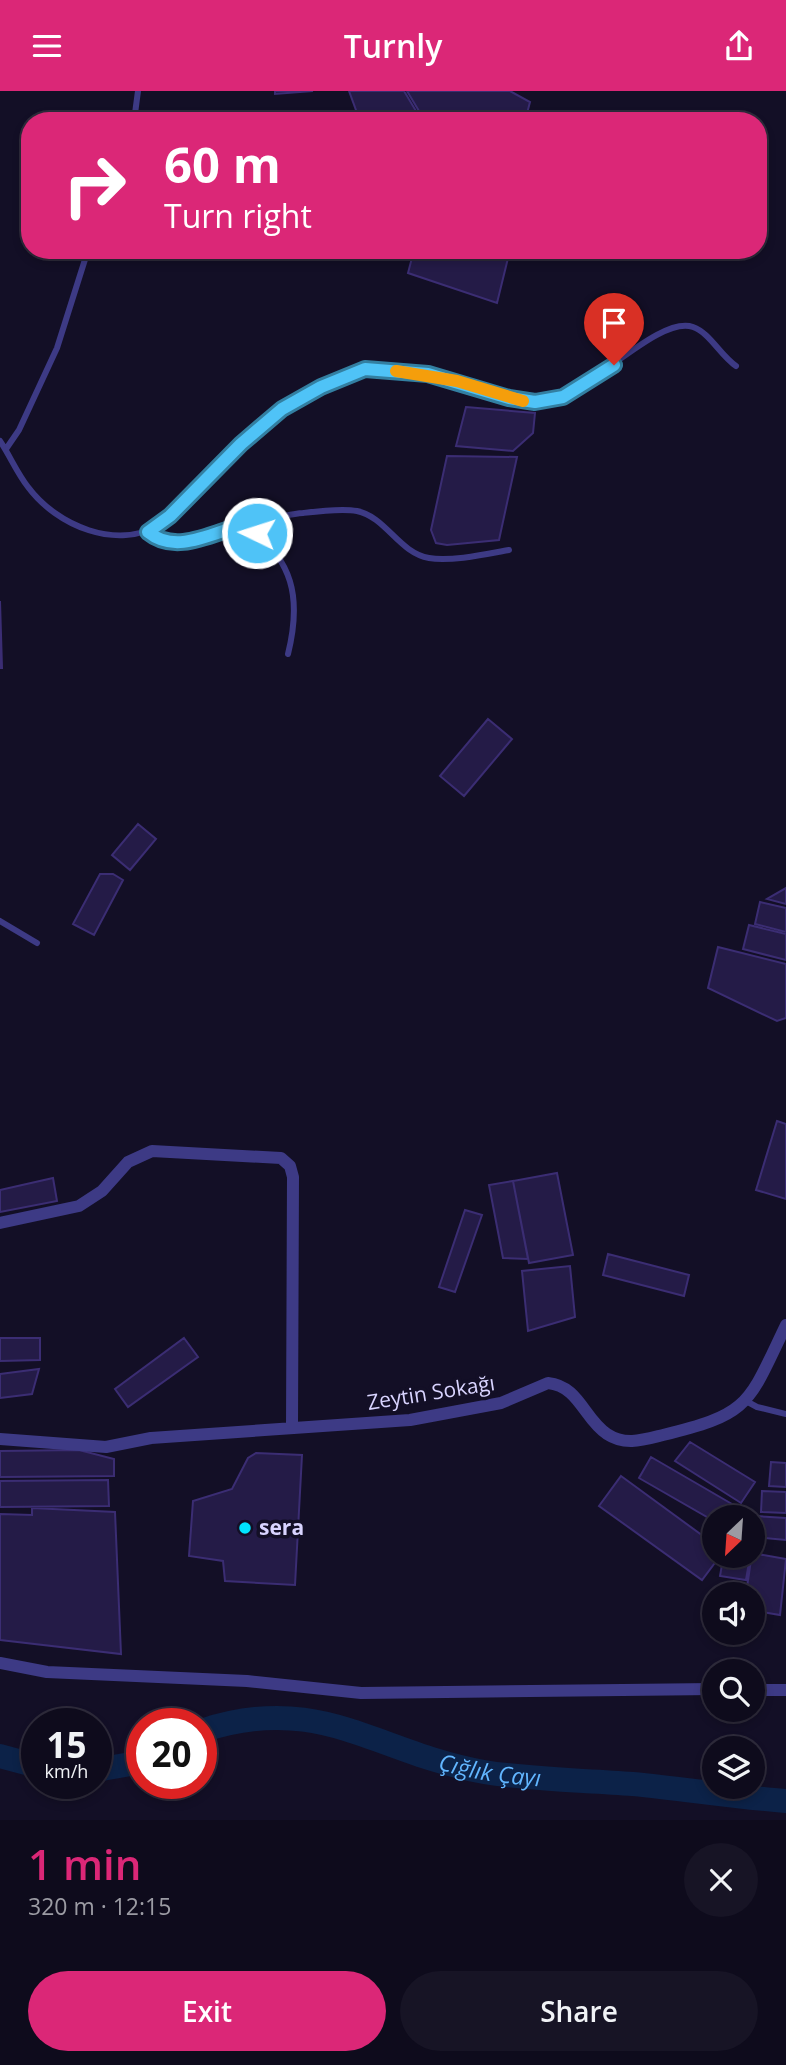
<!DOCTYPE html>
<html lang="en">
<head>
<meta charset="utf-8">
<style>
  :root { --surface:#0e0b1c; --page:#171425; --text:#f1f3f6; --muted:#9b9ba3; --line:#2e2b3b; --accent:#db2777 }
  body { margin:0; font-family:"Open Sans",sans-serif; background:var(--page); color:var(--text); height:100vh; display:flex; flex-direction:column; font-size:26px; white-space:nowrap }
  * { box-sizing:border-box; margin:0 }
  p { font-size:23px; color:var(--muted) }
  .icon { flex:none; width:38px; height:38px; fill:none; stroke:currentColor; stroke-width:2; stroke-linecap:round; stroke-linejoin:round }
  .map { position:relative; height:1729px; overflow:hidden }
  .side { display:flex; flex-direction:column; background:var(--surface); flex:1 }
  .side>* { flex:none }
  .hud { position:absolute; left:21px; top:21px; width:746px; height:147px; border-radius:28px; box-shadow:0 4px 10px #0003,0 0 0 2px var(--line); background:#db2777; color:#fff; overflow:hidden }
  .needle { width:46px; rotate:205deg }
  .fabs { position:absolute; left:702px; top:1414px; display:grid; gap:14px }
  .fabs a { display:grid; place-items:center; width:63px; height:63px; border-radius:50%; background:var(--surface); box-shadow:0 4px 10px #0003,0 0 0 2px var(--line); font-size:35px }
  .speed { position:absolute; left:21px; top:1617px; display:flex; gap:14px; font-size:35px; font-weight:700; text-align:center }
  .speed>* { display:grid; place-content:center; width:91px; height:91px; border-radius:50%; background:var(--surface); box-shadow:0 4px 10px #0003,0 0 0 2px var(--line); line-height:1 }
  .speed small { font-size:18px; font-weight:400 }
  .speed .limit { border:10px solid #d22; background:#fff; color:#111 }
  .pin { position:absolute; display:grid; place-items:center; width:60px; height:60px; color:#fff; margin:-72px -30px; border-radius:50% 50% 50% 0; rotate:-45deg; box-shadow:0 0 7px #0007 }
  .pin .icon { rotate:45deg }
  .me { position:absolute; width:77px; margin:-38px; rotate:274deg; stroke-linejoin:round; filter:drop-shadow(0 0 5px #0008) }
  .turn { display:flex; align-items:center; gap:24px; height:147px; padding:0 28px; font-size:32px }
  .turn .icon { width:91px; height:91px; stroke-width:2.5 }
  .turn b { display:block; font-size:49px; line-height:60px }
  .round { display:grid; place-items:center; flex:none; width:74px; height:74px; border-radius:37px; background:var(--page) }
  .summary { display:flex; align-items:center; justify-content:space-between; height:119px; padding:0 28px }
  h1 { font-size:42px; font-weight:600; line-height:52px; color:var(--accent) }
  .cta { display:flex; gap:14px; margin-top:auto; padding:14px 28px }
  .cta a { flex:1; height:80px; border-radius:42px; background:var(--accent); color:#fff; font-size:28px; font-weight:600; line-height:80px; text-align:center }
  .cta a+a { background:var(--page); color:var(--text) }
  header { display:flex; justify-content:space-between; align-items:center; height:91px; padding:0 28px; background:var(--accent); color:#fff; font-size:32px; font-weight:600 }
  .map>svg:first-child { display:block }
</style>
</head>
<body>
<header><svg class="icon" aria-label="menu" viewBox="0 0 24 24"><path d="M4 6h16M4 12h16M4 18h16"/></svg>Turnly<svg class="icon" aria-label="share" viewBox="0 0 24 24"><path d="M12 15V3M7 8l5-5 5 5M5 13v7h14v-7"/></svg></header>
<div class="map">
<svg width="786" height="1729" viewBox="0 0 786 1729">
  <rect width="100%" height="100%" fill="#130f26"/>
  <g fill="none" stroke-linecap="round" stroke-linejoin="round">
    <g stroke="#0c2248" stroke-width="24">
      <path id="s1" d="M201,1640C320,1600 376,1662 484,1681C533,1689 583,1689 633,1693C684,1698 735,1706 786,1710"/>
      <path d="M0,1665L37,1675"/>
      <path d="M96,1679L142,1671"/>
    </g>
  </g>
  <path fill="#241b47" stroke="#3b2d73" stroke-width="2" d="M275,0H313L275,3Z
    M349,0H404L422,30H360Z
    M407,0H510L530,11L525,30H425Z
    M414,159H510L497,212L408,182Z
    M466,316L535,322L533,342L513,360L456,355Z
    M447,365L517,366L499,449L447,454L436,452L431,439Z
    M0,510L2,577H0Z
    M488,628L512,648L464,705L440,685Z
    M138,733L156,748L130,779L112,764Z
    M100,783H113L123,789L94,844L73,833Z
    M786,797V813L767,808Z
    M760,811L786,817V841L755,833Z
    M749,834L786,843V869L743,858Z
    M718,856L786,873V927L777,930L708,897Z
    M777,1030L786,1033V1108L756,1099Z
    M557,1082L573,1164L529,1172L513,1090Z
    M53,1087L57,1110L0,1121V1099Z
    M513,1090L528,1168L503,1167L489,1094Z
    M465,1119L482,1124L455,1201L439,1196Z
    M608,1163L689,1184L684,1205L603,1184Z
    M570,1175L575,1226L528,1240L522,1180Z
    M0,1247H40V1269L0,1270Z
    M184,1247L198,1266L128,1316L115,1298Z
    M39,1278L32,1303L0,1307V1283Z
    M690,1351L755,1391L741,1412L675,1370Z
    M79,1359L114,1368V1385L0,1386V1360Z
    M256,1362L302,1364L295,1494L225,1490L223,1470L189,1465L193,1410L232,1398L248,1367Z
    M651,1366L744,1420L740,1426H714V1430L639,1387Z
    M771,1371L786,1372V1396L769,1395Z
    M621,1385L714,1453V1465H720L702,1489L599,1415Z
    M108,1389L109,1415L0,1416V1390Z
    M762,1400L786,1401V1422L761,1421Z
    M32,1417L115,1421L121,1563L0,1549V1423L32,1424Z
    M755,1425L786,1427V1449L753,1446Z
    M752,1462L786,1468L780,1524L762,1521L763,1514L752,1513V1503H746Z
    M732,1465H750L746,1489L720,1485L723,1468L731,1469Z"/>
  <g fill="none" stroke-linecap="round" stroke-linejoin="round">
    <path stroke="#3d3a85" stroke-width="6" d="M134,30L138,0
      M0,350C10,365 17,382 28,396C57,435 117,460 161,433C216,383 259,326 327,293C338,287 354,279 367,278C388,276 415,280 436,285C474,293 515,318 554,308C592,299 660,224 693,236C710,242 720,264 736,275
      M6,358L19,339L57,257L88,159
      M246,433C293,469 302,506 288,563
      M148,441C178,467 263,424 303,422C319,420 342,417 357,420C386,426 399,462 429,467C450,471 487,463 509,459
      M0,830L37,852
      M746,1310L757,1316L786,1323"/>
    <path stroke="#3d3a85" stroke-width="12" d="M0,1132L79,1115L102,1100L128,1071L152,1060L281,1067L290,1075L293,1086L292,1337
      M0,1348L106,1356L151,1347L410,1329L501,1312L548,1292C579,1295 584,1328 607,1343C625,1355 643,1349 663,1344C751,1323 748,1313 786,1234
      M0,1572L47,1581L247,1590L361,1602L714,1598
      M752,1599H786"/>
  </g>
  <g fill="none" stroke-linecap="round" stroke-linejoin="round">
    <g stroke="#337fa1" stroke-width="18">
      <path id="route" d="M257,442L246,433C215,440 177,465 148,441L170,425L241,353L282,318L321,296L365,278L428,283L509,307L535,311L563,306L614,274"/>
    </g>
    <use href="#route" stroke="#4fc3f7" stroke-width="12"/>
    <path stroke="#f59e0b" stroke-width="12" d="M396,280L457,290L523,310"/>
  </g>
  <circle fill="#00e5ff" stroke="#130f26" stroke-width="2.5" cx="245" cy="1437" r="7"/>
  <g text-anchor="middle" stroke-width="7" stroke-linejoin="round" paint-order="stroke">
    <g font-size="21" fill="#d9d4ff" stroke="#130f26">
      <text transform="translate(431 1302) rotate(-9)" y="7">Zeytin Sokağı</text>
    </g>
    <g font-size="21" font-weight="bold" fill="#d9d4ff" stroke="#130f26" text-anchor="start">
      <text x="259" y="1444">sera</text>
    </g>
    <g font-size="23" font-style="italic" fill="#62b6ff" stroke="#130f26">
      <text dy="8" stroke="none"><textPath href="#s1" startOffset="298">Çığlık Çayı</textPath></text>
    </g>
  </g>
</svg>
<div class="fabs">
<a><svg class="needle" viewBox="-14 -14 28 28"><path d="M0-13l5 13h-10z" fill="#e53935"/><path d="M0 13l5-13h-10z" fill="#9b9ba3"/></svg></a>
<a><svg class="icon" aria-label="sound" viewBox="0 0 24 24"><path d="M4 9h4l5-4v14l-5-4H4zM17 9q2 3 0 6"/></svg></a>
<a><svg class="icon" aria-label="search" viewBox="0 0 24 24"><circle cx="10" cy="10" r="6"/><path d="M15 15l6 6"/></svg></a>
<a><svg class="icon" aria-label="layers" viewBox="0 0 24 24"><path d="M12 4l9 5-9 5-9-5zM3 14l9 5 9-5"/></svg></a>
</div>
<div class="speed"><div>15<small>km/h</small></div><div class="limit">20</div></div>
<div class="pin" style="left:614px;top:274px;background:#d93025"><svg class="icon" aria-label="arrive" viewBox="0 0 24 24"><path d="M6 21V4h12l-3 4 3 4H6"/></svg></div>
<svg class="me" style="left:257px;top:442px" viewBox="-20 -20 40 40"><circle r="17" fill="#4fc3f7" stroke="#fff" stroke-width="3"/><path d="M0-11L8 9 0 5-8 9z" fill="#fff"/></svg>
<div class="hud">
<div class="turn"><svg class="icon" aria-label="right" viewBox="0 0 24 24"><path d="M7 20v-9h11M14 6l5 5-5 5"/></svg><div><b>60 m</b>Turn right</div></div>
</div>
</div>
<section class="side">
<div class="summary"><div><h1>1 min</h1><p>320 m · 12:15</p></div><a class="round"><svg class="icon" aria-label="close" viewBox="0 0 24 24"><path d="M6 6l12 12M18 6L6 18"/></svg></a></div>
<div class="cta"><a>Exit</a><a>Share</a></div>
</section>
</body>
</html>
